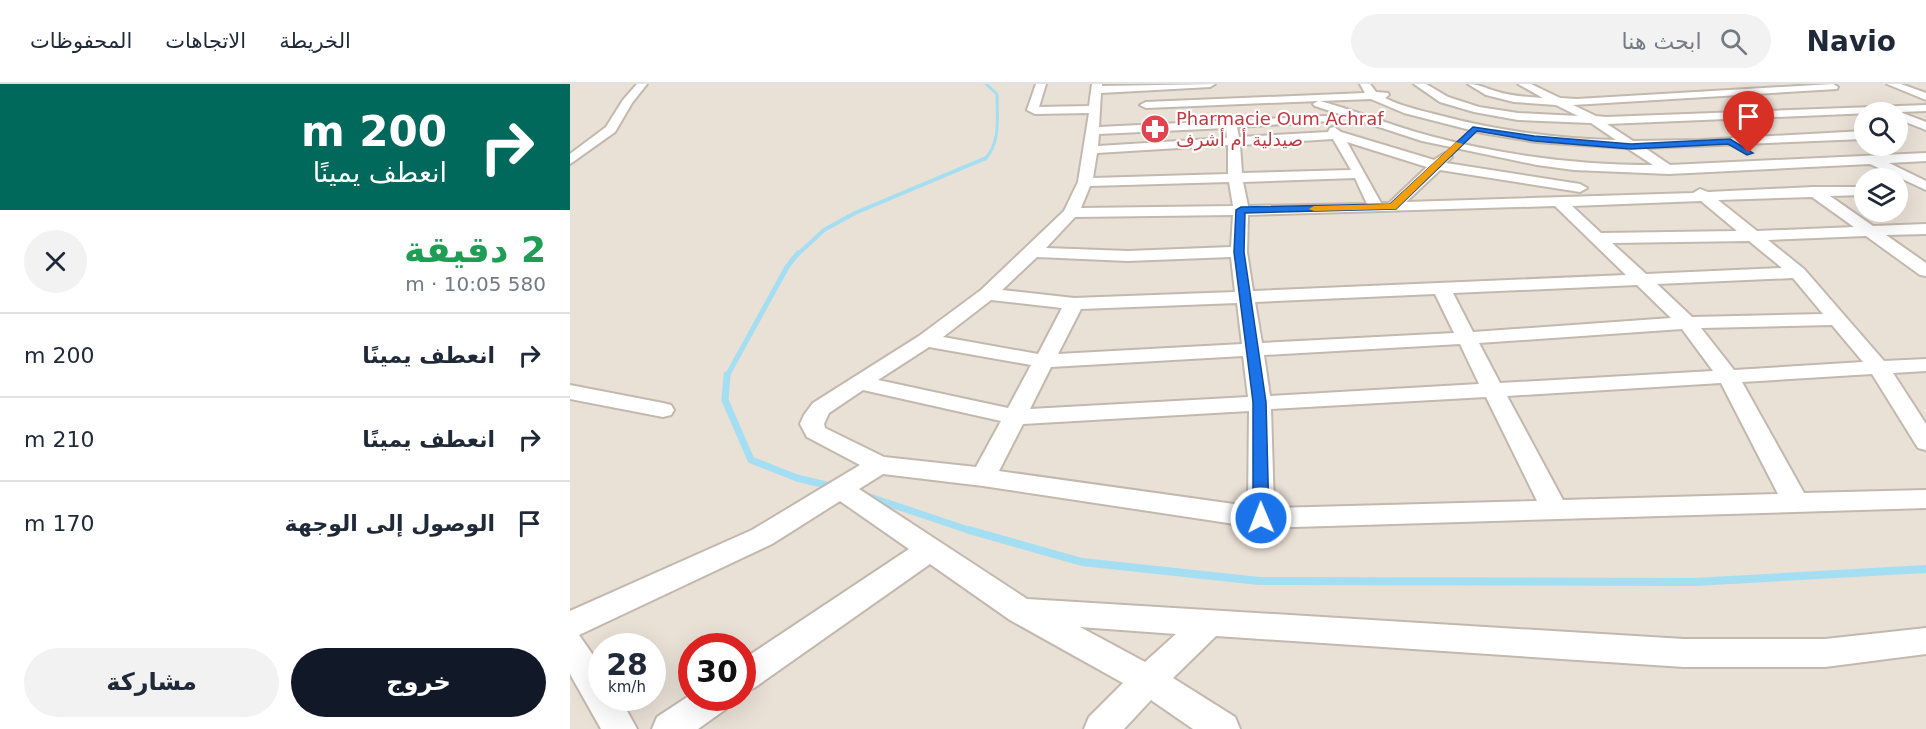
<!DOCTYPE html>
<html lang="ar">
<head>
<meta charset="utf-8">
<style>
  :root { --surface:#fff; --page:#f2f2f3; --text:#1f2937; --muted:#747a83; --line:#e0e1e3; --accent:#111827 }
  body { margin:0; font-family:"DejaVu Sans","Noto Naskh Arabic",sans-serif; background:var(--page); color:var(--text); direction:rtl; height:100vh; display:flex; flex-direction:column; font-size:22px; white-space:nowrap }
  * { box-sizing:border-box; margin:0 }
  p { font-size:20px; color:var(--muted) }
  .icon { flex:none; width:33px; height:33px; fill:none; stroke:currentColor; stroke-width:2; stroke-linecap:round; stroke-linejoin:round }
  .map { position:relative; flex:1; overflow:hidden; direction:ltr }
  .side { display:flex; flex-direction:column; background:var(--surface); width:570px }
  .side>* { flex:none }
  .banner { background:#00695c; color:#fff; overflow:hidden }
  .fabs { position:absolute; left:1284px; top:18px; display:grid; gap:12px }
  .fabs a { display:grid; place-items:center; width:54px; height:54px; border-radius:50%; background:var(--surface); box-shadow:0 6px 24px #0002; font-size:30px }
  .speed { position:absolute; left:18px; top:549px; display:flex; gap:12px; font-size:30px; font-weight:700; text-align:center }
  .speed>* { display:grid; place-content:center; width:78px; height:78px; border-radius:50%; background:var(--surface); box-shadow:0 6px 24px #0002; line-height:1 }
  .speed small { font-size:15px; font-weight:400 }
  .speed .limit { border:9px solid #d22; background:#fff; color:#111 }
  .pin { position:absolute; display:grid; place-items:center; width:51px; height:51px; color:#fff; margin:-62px -26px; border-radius:50% 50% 50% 0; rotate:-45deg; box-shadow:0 0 6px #0007 }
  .pin .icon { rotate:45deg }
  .me { position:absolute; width:66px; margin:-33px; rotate:359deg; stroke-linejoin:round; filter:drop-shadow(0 0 4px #0008) }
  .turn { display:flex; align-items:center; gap:21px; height:126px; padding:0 24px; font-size:27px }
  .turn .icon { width:78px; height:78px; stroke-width:2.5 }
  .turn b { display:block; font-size:42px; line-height:51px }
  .round { display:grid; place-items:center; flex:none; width:63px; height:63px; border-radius:32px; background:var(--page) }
  .headline { display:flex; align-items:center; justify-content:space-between; height:102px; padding:0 24px }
  h1 { font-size:36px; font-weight:700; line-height:45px; color:#1e9e55 }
  .action { display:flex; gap:12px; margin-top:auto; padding:12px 24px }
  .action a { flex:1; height:69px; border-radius:36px; background:var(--accent); color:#fff; font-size:24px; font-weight:700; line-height:69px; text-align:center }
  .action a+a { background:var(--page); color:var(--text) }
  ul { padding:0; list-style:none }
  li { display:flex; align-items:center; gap:18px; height:84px; padding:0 24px; border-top:2px solid var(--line) }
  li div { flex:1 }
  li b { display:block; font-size:22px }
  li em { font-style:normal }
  header { display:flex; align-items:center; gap:36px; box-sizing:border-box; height:84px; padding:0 30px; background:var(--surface); border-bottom:2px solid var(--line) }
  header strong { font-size:28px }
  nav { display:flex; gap:33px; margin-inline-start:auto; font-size:21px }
  .search { width:420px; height:54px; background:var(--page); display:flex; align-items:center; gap:15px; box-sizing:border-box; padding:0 21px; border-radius:33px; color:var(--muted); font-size:22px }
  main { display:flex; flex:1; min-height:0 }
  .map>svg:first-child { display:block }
</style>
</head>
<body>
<header>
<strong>Navio</strong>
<div class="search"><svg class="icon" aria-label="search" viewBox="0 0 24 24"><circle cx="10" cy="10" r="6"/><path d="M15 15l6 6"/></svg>ابحث هنا</div>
<nav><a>الخريطة</a><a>الاتجاهات</a><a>المحفوظات</a></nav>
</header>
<main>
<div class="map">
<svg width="1356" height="645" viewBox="0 0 1356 645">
  <rect width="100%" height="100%" fill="#f5efe8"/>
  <path fill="#e9e0d6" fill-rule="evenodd" d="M0,0H1356V645H0ZM1294,28H1328V62H1294ZM1294,94H1328V128H1294ZM32,562H82V614H32ZM122,562H172V614H122Z"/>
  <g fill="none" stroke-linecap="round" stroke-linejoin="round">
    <path stroke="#a4def2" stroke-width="3" d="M415,75C431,59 427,32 427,10L416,0"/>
    <path stroke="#a4def2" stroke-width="4" d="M227,171L254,146L285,129L416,74"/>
    <path stroke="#a4def2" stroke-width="5" d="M157,292L217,183L228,169"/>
    <path stroke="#a4def2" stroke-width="7" d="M157,291L155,316L181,376L227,394L264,403
      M294,411L404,448"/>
    <path stroke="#a4def2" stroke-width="8" d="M399,446L512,478L689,497L1125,498L1356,485"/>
    <g stroke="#c3b8ae" stroke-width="4">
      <path id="minor" d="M67,0H77L62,19L45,48L0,80V70L36,43L53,16Z
        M466,0H476L469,23L519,22L522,0H532V2L645,0L640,3L531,9L529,43L756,32L762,35L760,37L667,43L669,53L758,48L760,44L764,43L771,48L864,76L875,69L882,73L876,79L1010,100L1017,104L1010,108L870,86L836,118L1123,109L1130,105L1138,108L1243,103H1294V111L1260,112L1303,142L1356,140V150L1316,151L1356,179V192L1350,191L1296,152L1198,156L1234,185L1314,277L1356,275V287L1323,289L1356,340V366L1348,364L1302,290L1172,298L1234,409L1356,406V424L691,444L413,402L313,390L289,405L457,515L1114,555H1255L1356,544V570L1255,583H1114L646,552L603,594L665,633L670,645H623L581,616L554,645H514L519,633L553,599L440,536L360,480L184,604L172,609V576L339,465L270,417L202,460L9,551L32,584V614H50L67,645H31L0,590V527L182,446L290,381L237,353L230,340L234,331L243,319L349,252L411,206L494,127L508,98L519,29L465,30L457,26ZM656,44L657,54L528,62L529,50ZM763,55L781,86L672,89L670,61ZM777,58L857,83L819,119H811ZM658,61V90L523,94L527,69ZM785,94L797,120L678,122L673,98ZM659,98L663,122L511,124L520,102ZM1242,113L1284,143L1187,147L1148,116ZM1131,117L1167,147L1031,149L1002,122ZM985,122L1056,191L683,207L677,168L678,131ZM663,131L661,163L558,167L476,164L505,133ZM1179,157L1212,184L1076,190L1042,159ZM467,173L558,177L661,173L665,208L504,214L432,206ZM1223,194L1253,230L1122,233L1087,200ZM1067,201L1101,234L903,248L883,209ZM865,210L884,249L692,259L685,218ZM421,216L492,224L468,270L373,253ZM667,219L672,260L488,270L511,225ZM1262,241L1293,278L1164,286L1131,244ZM1112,245L1143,287L930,299L909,259ZM890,260L909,300L700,312L694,271ZM359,263L461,281L438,324L308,296ZM673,272L678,313L460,325L481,283ZM1151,299L1208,410L993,416L937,312ZM293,306L431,337L406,383L314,373L255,344L254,340L259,329ZM916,313L967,417L704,424L701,325ZM679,327L678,422L429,387L453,340ZM510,543L606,550L575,578Z
        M790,0H800L806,8L818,9L819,11L815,14C833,23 853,27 872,32C930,47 987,55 1046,56L1021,39L948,36L904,28L870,18L844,0H856L878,13L909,23L948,29L1008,32L986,21L944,18L916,11L898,0C909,0 915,4 925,7C940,12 957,13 973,14L948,0H961L990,14L1007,15L1263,0L1268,3L1267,5L1003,21L1026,32L1036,33L1356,21V27L1330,28L1356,38V46L1328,35V28H1325L1037,40L1063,57L1130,56L1294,47V55L1075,64L1100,81L1356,69V77L1319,79L1356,97V106L1300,80L1099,90L1004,86L967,81L852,57L745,22L743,20L748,17L576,24L570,21L576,18L795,9ZM801,15L834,29L912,49L966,58L1057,64L1083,81C1007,81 932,71 860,52C822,42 787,27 750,17Z
        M1317,0H1331L1356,9V16Z
        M0,301L93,319L101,321L104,326L101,331L93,333L0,315Z
        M122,610V614H161L156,625L128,645H82L87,633Z"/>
    </g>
    <use href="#minor" fill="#fff" fill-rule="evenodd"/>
  </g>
  <path fill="#1a73e8" stroke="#114b97" stroke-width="1.5" d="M903,43L964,52L1061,60L1160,55L1183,69L1177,71L1158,60L1061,65L964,57L907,47L826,125L675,129L674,168L696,318L699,434L697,439H686L683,434V318L664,168L666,126L671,123L820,120Z"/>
  <path fill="#f59e0b" d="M886,58L893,60L826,125L744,127L739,125L744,122L820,120Z"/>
  <defs>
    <g id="pharmacy-disc" transform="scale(1.5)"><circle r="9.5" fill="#e0444e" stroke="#fff"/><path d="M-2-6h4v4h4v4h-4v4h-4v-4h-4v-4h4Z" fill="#fff"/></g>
  </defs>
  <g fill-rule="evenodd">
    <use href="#pharmacy-disc" x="585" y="45"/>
  </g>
  <g text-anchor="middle" stroke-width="4.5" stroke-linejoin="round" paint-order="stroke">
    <g font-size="18" fill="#be3a42" stroke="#fff" text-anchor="start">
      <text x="606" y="41">Pharmacie Oum Achraf<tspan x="606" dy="21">صيدلية أم أشرف</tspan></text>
    </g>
  </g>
</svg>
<div class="fabs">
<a><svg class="icon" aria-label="search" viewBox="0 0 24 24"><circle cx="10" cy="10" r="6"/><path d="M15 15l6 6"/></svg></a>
<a><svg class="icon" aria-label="layers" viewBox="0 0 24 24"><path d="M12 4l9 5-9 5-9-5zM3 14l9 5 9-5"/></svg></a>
</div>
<div class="speed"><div>28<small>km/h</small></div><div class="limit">30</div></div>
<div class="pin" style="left:1179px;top:69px;background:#d93025"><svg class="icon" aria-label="arrive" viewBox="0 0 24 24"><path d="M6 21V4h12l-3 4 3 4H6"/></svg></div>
<svg class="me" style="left:691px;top:434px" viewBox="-20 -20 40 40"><circle r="17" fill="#1a73e8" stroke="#fff" stroke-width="3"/><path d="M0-11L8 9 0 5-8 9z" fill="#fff"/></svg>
</div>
<section class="side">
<div class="banner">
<div class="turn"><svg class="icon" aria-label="right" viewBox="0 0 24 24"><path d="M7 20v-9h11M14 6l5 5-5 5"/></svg><div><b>200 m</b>انعطف يمينًا</div></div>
</div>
<div class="headline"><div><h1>2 دقيقة</h1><p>580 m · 10:05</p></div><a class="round"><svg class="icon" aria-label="close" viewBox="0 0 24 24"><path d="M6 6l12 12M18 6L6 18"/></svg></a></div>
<ul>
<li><svg class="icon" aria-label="right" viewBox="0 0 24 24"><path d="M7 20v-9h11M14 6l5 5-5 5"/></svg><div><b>انعطف يمينًا</b></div><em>200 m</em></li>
<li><svg class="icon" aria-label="right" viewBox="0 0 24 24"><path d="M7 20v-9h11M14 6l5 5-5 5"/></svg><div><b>انعطف يمينًا</b></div><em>210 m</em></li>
<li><svg class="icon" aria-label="arrive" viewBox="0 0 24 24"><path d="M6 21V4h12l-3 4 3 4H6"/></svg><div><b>الوصول إلى الوجهة</b></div><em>170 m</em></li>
</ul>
<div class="action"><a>خروج</a><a>مشاركة</a></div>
</section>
</main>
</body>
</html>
